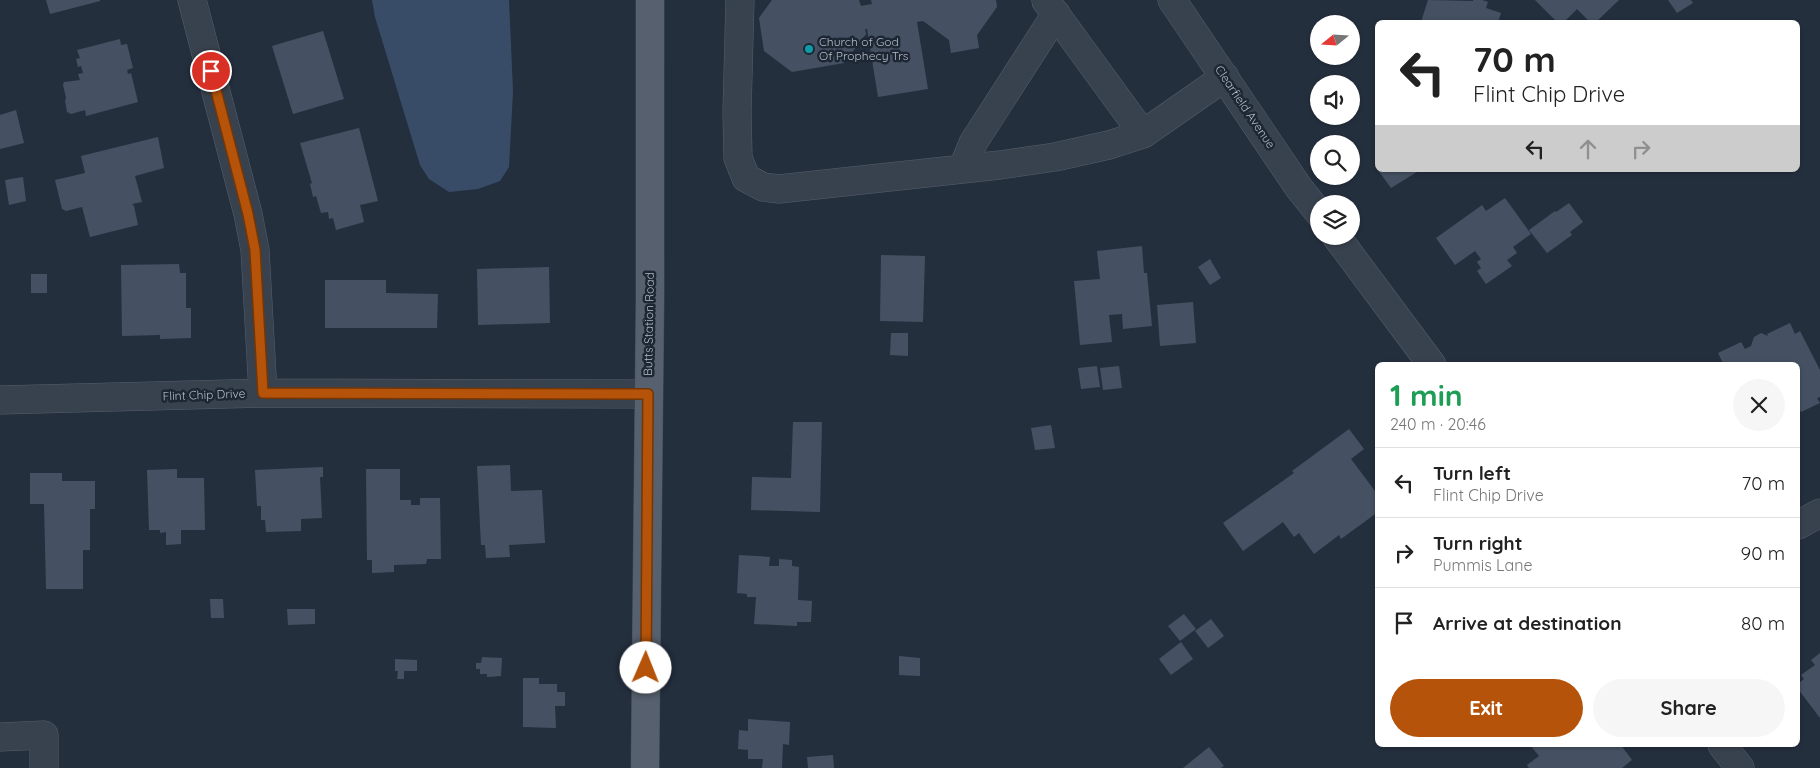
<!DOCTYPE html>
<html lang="en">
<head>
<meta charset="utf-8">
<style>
  :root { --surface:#fff; --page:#f6f6f6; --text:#222; --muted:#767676; --line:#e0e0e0; --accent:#b45309 }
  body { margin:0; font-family:Quicksand,sans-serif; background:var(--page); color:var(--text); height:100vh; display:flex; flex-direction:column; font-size:19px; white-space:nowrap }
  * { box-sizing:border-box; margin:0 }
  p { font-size:16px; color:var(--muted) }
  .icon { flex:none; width:28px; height:28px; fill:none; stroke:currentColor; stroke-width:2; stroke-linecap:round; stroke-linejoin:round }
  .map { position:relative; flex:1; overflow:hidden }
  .sheet { position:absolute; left:1375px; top:362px; width:425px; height:385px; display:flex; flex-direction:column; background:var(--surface); border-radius:8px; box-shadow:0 1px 4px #0004 }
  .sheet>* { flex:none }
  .guide { position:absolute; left:1375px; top:20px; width:425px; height:152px; border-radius:8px; box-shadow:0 1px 4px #0004; background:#fff; color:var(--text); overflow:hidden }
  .needle { width:32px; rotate:252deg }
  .buttons { position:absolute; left:1310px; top:15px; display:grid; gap:10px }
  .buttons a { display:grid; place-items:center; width:50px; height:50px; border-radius:50%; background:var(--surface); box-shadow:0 1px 4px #0004; font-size:25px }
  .pin { position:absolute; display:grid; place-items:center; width:42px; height:42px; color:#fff; margin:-21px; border:2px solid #fff; border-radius:50%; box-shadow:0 1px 5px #0007 }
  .me { position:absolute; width:55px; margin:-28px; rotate:1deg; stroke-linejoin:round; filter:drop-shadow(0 0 4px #0008) }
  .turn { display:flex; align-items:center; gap:18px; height:105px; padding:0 15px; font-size:22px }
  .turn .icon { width:65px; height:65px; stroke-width:2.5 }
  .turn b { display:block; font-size:35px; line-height:42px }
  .lanes { display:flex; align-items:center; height:48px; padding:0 15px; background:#0003; justify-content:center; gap:25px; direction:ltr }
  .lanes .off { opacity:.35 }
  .round { display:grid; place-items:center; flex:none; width:52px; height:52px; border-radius:26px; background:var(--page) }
  .head { display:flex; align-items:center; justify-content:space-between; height:85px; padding:0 15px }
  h1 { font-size:30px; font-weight:800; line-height:38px; color:#1e9e55 }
  .cta { display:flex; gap:10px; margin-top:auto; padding:10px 15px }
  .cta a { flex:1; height:58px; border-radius:30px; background:var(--accent); color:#fff; font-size:20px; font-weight:800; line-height:58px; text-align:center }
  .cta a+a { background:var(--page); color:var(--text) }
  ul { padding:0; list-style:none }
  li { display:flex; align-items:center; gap:15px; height:70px; padding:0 15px; border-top:1px solid var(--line) }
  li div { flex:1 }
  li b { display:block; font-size:19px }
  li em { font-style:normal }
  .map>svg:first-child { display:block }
</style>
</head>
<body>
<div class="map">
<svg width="1820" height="768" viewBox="0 0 1820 768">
  <rect width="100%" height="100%" fill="#242f3e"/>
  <path fill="#394c67" d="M372,0H509L513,91L509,167L500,181L478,189L449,192L429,179L420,165L375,17Z"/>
  <path fill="#455162" d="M46,0H100V1L50,14Z
    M772,0H859L861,6L872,4L871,0H996L997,7L977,35L979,48L951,53L949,40L923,21L917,22L928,89L878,97L867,29H865L866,34L844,63L792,72L764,51L759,18Z
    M1428,0L1473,1V0H1482L1488,2L1486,8L1501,13L1498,22H1421Z
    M1535,0H1619L1596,22H1590L1577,9L1564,22H1557Z
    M1668,0H1691L1693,3L1677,13Z
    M323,31L344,99L293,114L272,46Z
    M120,39L121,45L127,44L133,68L127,70L128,74L131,73L138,102L86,116L85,110L71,114L67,112L65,101L66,98L63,85L64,82L80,80L78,74L83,73L81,66L78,67L76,59L80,58L77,50Z
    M16,110L24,143L0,149V115Z
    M359,128L378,201L360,205L364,222L336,230L333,218L329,219L328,212L321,213L316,196L313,197L310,184L312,183L300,143Z
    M158,137L164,168L135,176L142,202L132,204L134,206L138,225L90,237L82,207L66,211L62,209L55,180L85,173L81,156Z
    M1378,170H1420L1391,188Z
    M23,177L26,201L9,205L5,180Z
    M1505,198L1531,234L1513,247L1517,253L1507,260L1512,266L1486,284L1477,271L1481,268L1477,262L1481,259L1475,251L1455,265L1436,238L1482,205L1486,211Z
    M1569,203L1583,222L1570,232L1572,235L1547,253L1529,230L1555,211L1556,212Z
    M1142,246L1144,273H1147L1152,326L1123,329L1122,314L1109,315L1112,342L1080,345L1074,281L1100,279L1097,251Z
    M881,255L925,256L923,322L880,321Z
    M1210,259L1221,278L1210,285L1198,267Z
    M179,264L180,273H186V308H191V338L160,339V335L122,336L121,265Z
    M549,267L550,323L478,325L477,269Z
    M31,274H47V293H31Z
    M325,280H386V293L438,294L437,328H325Z
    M1193,302L1196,343L1160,346L1157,305Z
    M1790,323L1795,334L1800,331L1820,370V397L1817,398L1820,403L1801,412L1798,406V365H1724L1718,353L1741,342L1745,349L1751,346L1754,337L1761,333L1768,336L1767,334Z
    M891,333H908V356L890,355Z
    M1097,366L1100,387L1081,389L1078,368Z
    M1119,366L1122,388L1103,390L1100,368Z
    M793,422H822L820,512L751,510L752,477L791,478Z
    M1051,425L1055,448L1035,450L1031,428Z
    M1349,429L1364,449L1351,459L1378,495V512L1341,539L1339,535L1314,554L1299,533L1294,537L1283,522L1243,551L1223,523L1294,473L1292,471Z
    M510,465L511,491L542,490L545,543L509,545L510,557L486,558L485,545H481L477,466Z
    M323,467V477H320L322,518L301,519V531L266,532L265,520H261V506H257L255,470Z
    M177,469V478H204L205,530H181V544L166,545V532L160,533V530H149L147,470Z
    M366,469H400V500H411V505H420V498H440L441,559H427L426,564L394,565V572L372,573V560H367Z
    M30,473H62V481H95V509H90V550H83V589H46L44,504H30Z
    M739,555L770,557L769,566H779V559L792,560V566L799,567L798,600L812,601L811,622H797V626L754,624L756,597H747V594L737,593Z
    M210,599H223L224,618H211Z
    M287,609H315V624L288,625Z
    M1184,614L1196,629L1180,641L1168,626Z
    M1211,619L1224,636L1208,648L1195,631Z
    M1181,642L1193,659L1171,675L1159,659Z
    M1820,653V718L1798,689V684L1804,679L1801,675L1815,665L1811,660Z
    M899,656L920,658V676L899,675Z
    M482,657L502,658L501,676L487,677V674H480V669H476V663H481Z
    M395,659L417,660V671H404V679H397L398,671H395Z
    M523,678H539V684H557V692H565V706H555L556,728L523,727Z
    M748,719L790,722L789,745L783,744L782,768H762L763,759H748V750L738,749L739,730L748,731Z
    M1530,745H1618L1619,747L1621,745L1632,760L1622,768H1529L1527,765L1539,756Z
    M1209,747L1224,766L1221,768H1183Z
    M833,755L834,768H808L807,757Z"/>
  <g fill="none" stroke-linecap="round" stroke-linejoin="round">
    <g stroke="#565f6c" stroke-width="29">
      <path id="minor" d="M192,0L248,214L255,250L263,393
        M740,0L737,112L738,158L746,178L763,187L779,189L1000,165L1055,157L1109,145L1143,134L1225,77
        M1172,0L1299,188L1319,213
        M1046,1L1143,134
        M963,168L973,143L1056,14
        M1336,236L1432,365
        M0,400L263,393L648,394
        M1798,525L1820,513
        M0,737L44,735V768
        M1722,745L1740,768"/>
    </g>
    <g stroke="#414a57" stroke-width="29">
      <path id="major" d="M645,768L650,300V0"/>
    </g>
    <use href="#minor" stroke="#38414e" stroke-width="28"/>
    <use href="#major" stroke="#56606e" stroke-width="28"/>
  </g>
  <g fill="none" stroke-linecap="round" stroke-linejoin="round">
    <g stroke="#753606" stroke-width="12">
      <path id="route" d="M211,71L248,214L255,250L263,393L648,394L646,668"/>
    </g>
    <use href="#route" stroke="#b45309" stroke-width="9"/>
  </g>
  <circle fill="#0f9aa8" stroke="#1d2633" stroke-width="2" cx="809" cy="49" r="5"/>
  <g text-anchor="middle" stroke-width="5" stroke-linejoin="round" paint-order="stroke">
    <g font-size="12" fill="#b4bcc9" stroke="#1d2633" text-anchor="start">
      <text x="819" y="46">Church of God<tspan x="819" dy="14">Of Prophecy Trs</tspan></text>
    </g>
    <g font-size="12" fill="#b4bcc9" stroke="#1d2633">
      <text transform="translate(1245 107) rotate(56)" y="4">Clearfield Avenue</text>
      <text transform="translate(649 324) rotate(-89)" y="4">Butts Station Road</text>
      <text transform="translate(204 395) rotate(-2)" y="4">Flint Chip Drive</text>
    </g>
  </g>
</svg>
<div class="buttons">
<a><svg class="needle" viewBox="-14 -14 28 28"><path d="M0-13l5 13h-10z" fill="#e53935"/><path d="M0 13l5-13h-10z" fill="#767676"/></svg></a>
<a><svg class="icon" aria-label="sound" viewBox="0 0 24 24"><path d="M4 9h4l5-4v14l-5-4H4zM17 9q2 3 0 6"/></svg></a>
<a><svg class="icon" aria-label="search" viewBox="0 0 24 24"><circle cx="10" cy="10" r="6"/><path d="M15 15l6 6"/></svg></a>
<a><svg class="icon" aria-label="layers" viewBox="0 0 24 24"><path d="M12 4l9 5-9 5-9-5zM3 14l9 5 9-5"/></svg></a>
</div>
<div class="pin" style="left:211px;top:71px;background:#d93025"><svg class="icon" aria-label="arrive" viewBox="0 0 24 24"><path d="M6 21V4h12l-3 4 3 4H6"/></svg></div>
<svg class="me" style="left:646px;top:668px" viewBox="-20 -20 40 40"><circle r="19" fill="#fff"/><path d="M0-13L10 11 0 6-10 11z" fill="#b45309"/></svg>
<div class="guide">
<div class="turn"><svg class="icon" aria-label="left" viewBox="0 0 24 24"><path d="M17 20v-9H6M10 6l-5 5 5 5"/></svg><div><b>70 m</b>Flint Chip Drive</div></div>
<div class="lanes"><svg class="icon" aria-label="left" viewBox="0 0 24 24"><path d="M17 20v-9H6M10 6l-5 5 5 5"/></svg><svg class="icon off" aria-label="ahead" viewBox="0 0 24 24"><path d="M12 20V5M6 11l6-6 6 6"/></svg><svg class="icon off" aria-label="right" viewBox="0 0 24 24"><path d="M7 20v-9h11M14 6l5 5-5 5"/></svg></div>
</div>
<section class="sheet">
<div class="head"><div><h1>1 min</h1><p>240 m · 20:46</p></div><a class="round"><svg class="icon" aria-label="close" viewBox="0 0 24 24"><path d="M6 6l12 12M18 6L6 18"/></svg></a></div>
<ul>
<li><svg class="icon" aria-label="left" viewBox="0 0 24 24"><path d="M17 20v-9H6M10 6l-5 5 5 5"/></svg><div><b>Turn left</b><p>Flint Chip Drive</p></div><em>70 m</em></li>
<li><svg class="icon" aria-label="right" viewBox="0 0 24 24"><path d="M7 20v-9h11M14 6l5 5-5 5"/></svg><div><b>Turn right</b><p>Pummis Lane</p></div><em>90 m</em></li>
<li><svg class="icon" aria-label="arrive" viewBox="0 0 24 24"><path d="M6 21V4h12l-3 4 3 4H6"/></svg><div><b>Arrive at destination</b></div><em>80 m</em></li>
</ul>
<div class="cta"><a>Exit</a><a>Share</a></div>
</section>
</div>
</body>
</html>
